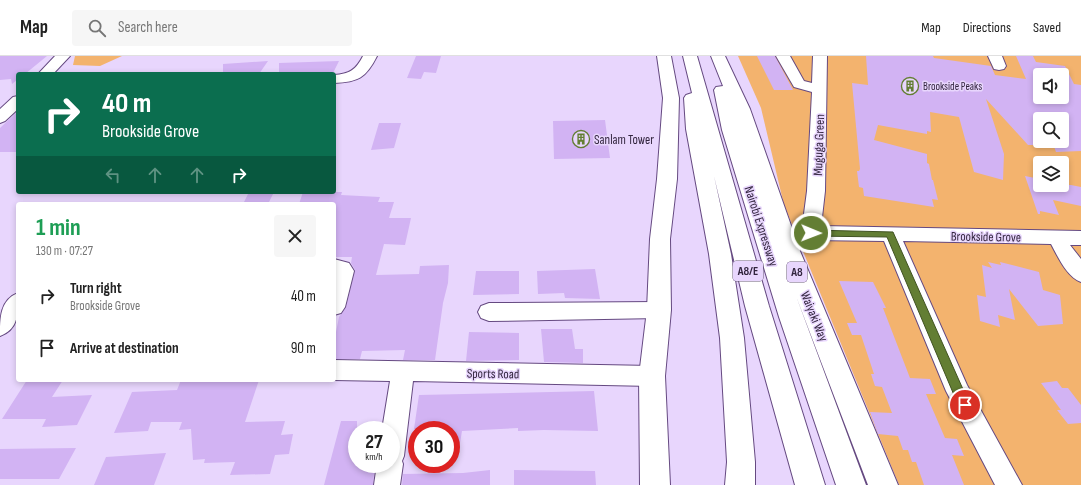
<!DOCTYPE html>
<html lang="en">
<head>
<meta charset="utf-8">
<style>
  :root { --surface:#fff; --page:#f6f6f6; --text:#222; --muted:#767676; --line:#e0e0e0 }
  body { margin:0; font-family:"Sofia Sans Condensed",sans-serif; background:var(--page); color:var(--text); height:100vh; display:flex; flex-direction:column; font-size:15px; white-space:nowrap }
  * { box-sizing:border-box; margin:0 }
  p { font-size:13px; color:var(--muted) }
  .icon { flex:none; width:22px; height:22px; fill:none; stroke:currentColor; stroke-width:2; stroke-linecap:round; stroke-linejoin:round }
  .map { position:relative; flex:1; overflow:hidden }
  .side { position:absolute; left:16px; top:146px; width:320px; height:180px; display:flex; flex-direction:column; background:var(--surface); border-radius:4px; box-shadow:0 2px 6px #0003 }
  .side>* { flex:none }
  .top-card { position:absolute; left:16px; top:16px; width:320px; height:122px; border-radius:4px; box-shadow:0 2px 6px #0003; background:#0b6e4f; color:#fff; overflow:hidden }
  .fabs { position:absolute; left:1033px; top:12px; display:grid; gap:8px }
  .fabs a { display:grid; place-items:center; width:36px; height:36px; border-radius:4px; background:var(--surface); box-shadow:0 2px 6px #0003; font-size:20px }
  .speed { position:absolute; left:348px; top:365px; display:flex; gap:8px; font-size:20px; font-weight:700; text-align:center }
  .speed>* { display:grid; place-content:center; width:52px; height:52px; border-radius:50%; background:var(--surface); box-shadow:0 2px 6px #0003; line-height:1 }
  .speed small { font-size:10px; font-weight:400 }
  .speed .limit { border:6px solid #d22; background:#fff; color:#111 }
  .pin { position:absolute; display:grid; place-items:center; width:34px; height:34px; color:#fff; margin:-17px; border:2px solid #fff; border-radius:50%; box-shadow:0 1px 4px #0007 }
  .me { position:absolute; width:44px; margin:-22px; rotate:91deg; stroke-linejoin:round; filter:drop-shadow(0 0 3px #0008) }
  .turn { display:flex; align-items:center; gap:14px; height:84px; padding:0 20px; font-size:18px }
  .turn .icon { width:52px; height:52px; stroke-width:2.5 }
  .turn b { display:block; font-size:28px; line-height:34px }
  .lanes { display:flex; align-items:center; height:38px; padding:0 20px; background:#0003; justify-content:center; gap:20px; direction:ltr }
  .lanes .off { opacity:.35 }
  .round { display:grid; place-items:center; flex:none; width:42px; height:42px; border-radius:4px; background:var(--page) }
  .head { display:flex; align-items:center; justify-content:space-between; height:68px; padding:0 20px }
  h1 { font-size:24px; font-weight:700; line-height:30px; color:#1e9e55 }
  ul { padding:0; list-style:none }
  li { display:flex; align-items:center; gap:12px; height:52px; padding:0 20px }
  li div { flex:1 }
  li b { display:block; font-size:15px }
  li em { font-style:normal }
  header { display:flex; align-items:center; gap:24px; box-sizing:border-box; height:56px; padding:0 20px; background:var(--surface); border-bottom:1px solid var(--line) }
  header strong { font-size:19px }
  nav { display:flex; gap:22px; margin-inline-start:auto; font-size:14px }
  .search { width:280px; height:36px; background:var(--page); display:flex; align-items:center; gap:10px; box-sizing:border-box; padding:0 14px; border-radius:4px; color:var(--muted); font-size:15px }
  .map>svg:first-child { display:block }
</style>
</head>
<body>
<header>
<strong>Map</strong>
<div class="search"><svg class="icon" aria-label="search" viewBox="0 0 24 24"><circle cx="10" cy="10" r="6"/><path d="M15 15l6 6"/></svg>Search here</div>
<nav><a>Map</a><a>Directions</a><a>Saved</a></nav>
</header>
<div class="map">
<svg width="1081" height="429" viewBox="0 0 1081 429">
  <rect width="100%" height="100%" fill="#e8d6fd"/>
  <path fill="#f3b36e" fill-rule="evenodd" d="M75,0H122L100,10L73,9Z
    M738,0H1081V429H899L784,149L761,52ZM1040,19H1062V41H1040ZM1040,63H1062V85H1040ZM1040,107H1062V129H1040Z"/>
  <path fill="#d2b3f3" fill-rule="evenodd" d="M0,0H47L25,18H18V23L12,28L11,23L0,24Z
    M416,0H441L436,17L424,16L421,23L407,22Z
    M757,0H775L793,34H774Z
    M866,0H933L934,2L991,10L995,19L1026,23L1016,0H1033L1036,6L1065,10L1074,28L1081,29V95L1056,96L1052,85H1062V63H1043L1040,56V89H1028L986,43L1004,98L1003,124L974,116L959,61L930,56L931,76L927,75V78L878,69L874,84L927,98V107L929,108L932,124H933L938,144L932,143L934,151L864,140L863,132L859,131L857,115H859L860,113L852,27L868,29ZM1040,19H1062V41H1040Z
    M268,5L259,18L223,17V8Z
    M339,5L333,17H279V7Z
    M18,55V96H0V72Z
    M605,64L610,102L554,103L553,65Z
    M379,67H401L394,92L371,94Z
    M1025,120L1040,123V129H1071L1081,131V150L1053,144L1059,159L1040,155V158H1038Z
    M249,136H274L268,148H243Z
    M303,136H342L341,139L380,141L378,146H394L389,162H411L405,189L384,188L376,219L419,218L420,210L449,209L448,227L443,247L435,304H403L405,294L362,295L360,303H334V286L339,261L346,251L355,214L351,207L352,201H334V148H299Z
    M988,206L1001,209L1000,206L1039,216L1043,234L1060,239L1063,268L1038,270L1009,233L1015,264L998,259L1000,271L980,265L977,239L986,241L982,209L992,212Z
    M595,213L600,243L565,242L564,237L538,238L537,215Z
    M476,215H519V238L473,239Z
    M839,225L873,226L886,252H883L910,322L930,323L936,338H926L945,382L957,383L964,400L952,399L964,429H924L916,406H912L908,394H903L898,380L878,378L870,356L892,357L882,331L875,330L871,318H874L861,279H852L847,267H857Z
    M541,273H572L575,293H583V307L544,306Z
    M469,276L519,277V304L466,305Z
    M27,324H63L52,341L92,339L77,369L42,371L46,363H2Z
    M181,324H259L245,366L285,365L281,379L293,378L289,398L275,399L270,418L230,419L235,406L204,407L205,403L193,404L191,373L179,374L182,366H151L148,375L114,377L132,336L177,334Z
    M1057,325L1062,332H1068L1081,349V367L1068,368L1057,354H1061L1041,327Z
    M594,335L598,375L544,374L518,375V372L462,375L458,399H451V374L414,373L419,339Z
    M341,365H357V408H375L373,429H324Z
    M76,392L59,423H0V393Z
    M166,397L154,429H94L106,401Z
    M490,414V429H402L403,418L463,417Z
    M514,414L595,415L596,429H514Z"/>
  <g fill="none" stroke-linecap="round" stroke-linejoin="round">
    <g stroke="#654981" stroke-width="2">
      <path id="minor" d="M55,0H70L53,18H38Z
        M363,0H377C366,22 358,26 334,27V19C349,18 356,14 363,0Z
        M776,0H790L804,25L812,27L813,0H827L825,135L821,170L1081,175V189H1070L1081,203V226C1067,221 1058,201 1051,188L903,185L967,329L1022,429H995L946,335L884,185L811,184L804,187L796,200L789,202L782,200L779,195C786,184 789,176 802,173L807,135L812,36L794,31Z
        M988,0H1002L1006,10L1004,13L999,14L994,13Z
        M18,40V53L5,65L0,67V53L13,41Z
        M334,203L349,207L354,215L345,251L341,257L334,259Z
        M18,237C18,254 20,273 0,280C0,262 0,244 18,237Z
        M659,246L666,248L670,254L666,260L659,262L489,265L481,262L478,256L481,250L489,247Z
        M334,304L652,310L660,313L664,320L660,327L652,330L413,325L404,400L402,405L403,408L400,429H374L377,408H391V374H382L390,325L334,324Z"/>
    </g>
    <g stroke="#654981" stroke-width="2">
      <path id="highway" d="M657,0H671L679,42L677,123L670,183L671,254L665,320L670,429H640L639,320L647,254L650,183L657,123L663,42Z
        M683,0H697L769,250L825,429H795L745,250L714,120L731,198L744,282L755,406V429H725L727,406L720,282L709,198L686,73L684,42L686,39L692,37Z
        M711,0H725L750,53L800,195L898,429H868L796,240L866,429H836L779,261L722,74L714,34L716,31L723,30Z"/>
    </g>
    <use href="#minor" fill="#fff" fill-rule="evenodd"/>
    <use href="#highway" fill="#fff" fill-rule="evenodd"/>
  </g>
  <path fill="#637e33" stroke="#405221" d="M811,174L893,176L970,349L969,352L965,354L961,352L954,339L887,181L811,180L807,177Z"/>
  <defs>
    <g id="building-ring" transform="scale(0.9)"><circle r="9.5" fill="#e8d6fd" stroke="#637e33" stroke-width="1.5"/><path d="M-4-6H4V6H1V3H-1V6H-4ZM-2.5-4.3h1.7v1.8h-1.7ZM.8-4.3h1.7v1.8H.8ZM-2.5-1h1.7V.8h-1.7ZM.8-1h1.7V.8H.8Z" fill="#637e33"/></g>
  </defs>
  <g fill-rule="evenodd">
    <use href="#building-ring" x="910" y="30"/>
    <use href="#building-ring" x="581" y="83"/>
  </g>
  <g text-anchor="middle" stroke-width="3" stroke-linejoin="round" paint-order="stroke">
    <g font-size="11" fill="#32253e" stroke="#e8d6fd" text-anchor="start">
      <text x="923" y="34">Brookside Peaks</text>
    </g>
    <g fill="#e8d6fd" stroke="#695a77" stroke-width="1">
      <rect x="733" y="205" width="30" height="20" rx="3"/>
      <rect x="787" y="206" width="20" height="20" rx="3"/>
    </g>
    <g font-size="12" font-weight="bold" fill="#32253e">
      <text x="748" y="219">A8/E</text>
      <text x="797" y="220">A8</text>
    </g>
    <g font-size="13" fill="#32253e" stroke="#e8d6fd" text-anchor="start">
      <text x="594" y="88">Sanlam Tower</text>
    </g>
    <g font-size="13" fill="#32253e" stroke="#e8d6fd">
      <text transform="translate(818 89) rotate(-88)" y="5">Muguga Green</text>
      <text transform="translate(762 170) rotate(72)" y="5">Nairobi Expressway</text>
      <text transform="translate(986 180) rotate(1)" y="5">Brookside Grove</text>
      <text transform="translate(815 260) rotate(68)" y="5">Waiyaki Way</text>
      <text transform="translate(493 317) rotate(1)" y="5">Sports Road</text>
    </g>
  </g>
</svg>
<div class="fabs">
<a><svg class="icon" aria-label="sound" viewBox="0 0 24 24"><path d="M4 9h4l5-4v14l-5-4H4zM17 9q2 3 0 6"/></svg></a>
<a><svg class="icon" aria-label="search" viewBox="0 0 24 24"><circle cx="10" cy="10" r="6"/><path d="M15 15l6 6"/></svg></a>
<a><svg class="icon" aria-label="layers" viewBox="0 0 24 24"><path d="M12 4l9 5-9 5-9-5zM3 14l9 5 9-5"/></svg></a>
</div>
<div class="speed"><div>27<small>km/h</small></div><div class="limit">30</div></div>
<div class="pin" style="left:965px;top:349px;background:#d93025"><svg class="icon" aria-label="arrive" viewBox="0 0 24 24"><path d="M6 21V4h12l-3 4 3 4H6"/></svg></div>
<svg class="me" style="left:811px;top:177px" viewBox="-20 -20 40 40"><circle r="17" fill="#637e33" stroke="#fff" stroke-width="3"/><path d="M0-11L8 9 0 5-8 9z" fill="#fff"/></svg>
<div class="top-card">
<div class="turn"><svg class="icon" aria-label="right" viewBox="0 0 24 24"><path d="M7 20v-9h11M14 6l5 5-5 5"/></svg><div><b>40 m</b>Brookside Grove</div></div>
<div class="lanes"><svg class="icon off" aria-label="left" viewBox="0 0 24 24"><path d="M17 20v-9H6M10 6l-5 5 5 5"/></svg><svg class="icon off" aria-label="ahead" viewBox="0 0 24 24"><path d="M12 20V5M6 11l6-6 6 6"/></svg><svg class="icon off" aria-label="ahead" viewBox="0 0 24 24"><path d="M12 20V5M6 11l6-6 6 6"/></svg><svg class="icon" aria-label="right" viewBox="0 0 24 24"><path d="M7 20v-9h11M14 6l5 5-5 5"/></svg></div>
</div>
<section class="side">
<div class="head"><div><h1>1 min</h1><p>130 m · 07:27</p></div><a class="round"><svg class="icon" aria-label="close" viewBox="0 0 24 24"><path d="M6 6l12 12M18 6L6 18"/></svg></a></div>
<ul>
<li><svg class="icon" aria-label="right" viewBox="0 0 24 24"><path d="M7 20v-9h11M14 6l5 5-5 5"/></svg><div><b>Turn right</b><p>Brookside Grove</p></div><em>40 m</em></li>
<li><svg class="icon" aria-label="arrive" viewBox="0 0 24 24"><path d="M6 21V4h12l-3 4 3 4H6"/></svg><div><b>Arrive at destination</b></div><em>90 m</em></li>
</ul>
</section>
</div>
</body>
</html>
